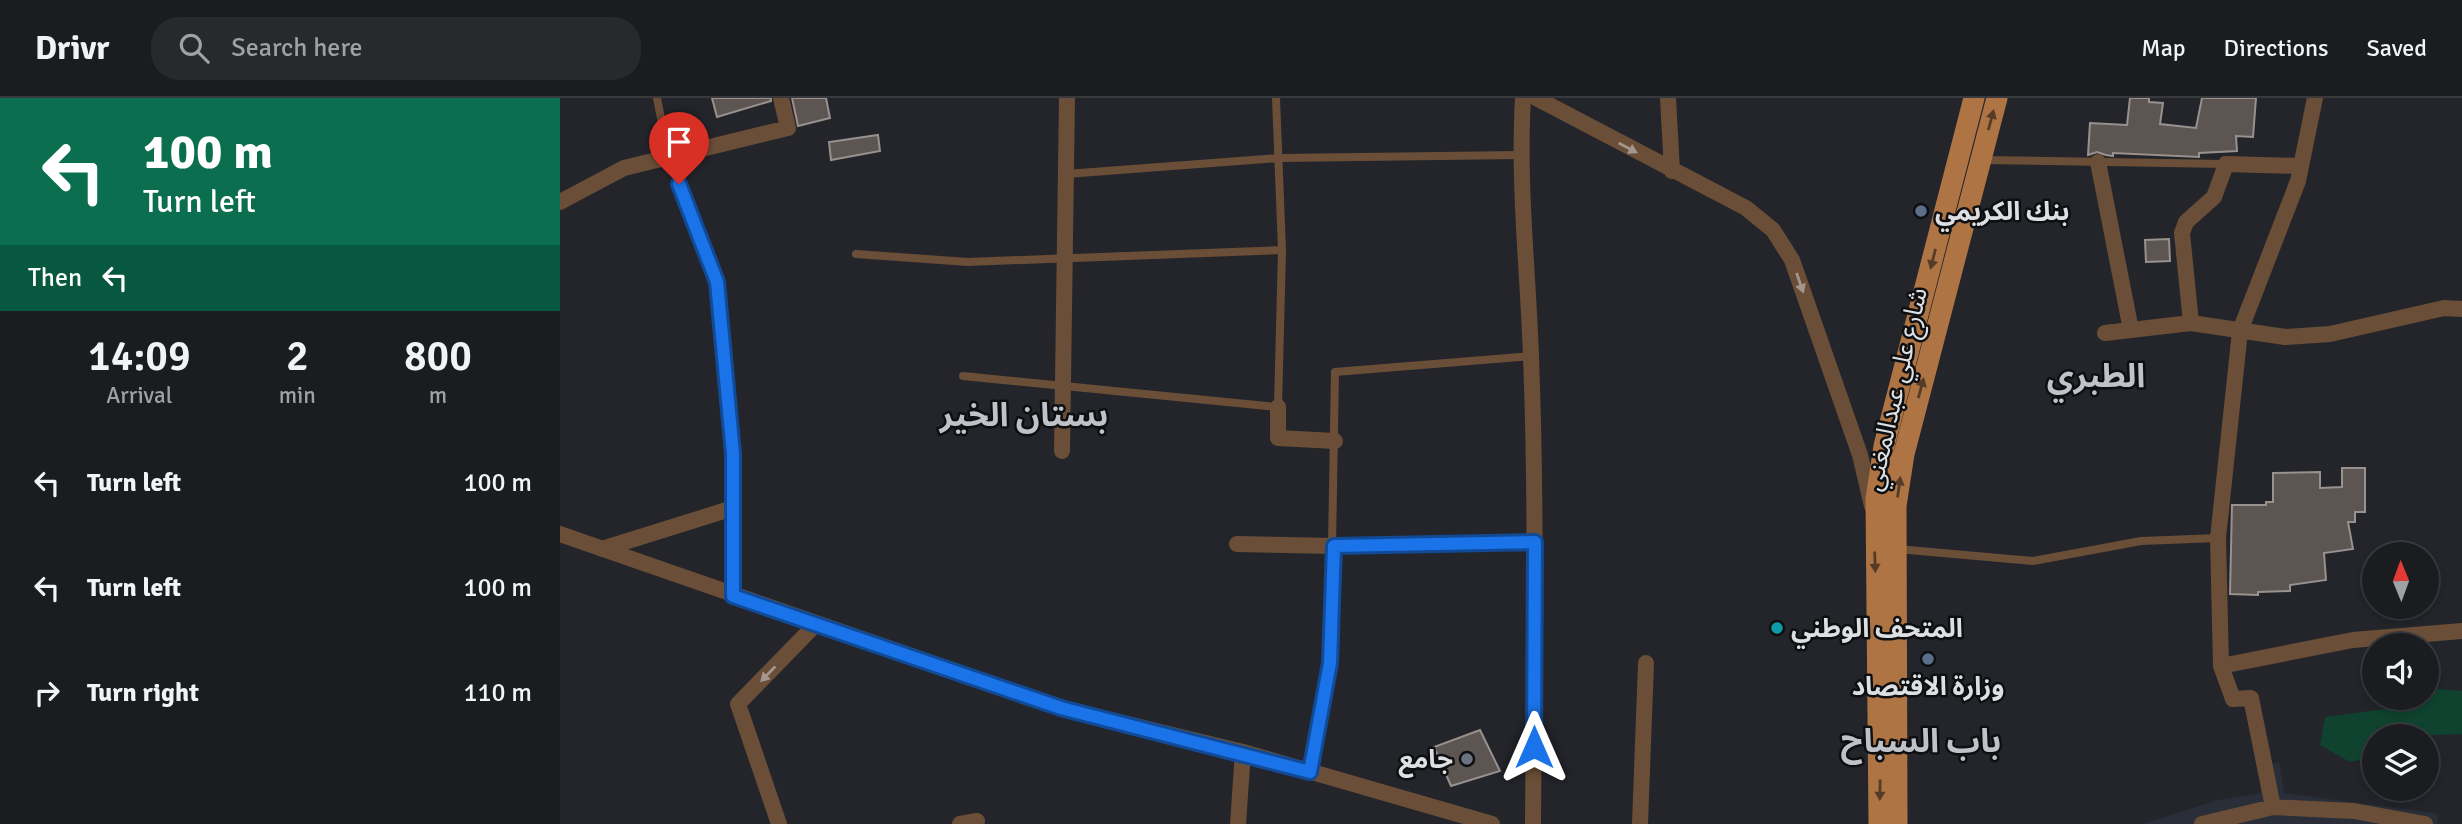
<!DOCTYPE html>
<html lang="en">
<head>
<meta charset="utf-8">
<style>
  :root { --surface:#1a1c20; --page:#27292d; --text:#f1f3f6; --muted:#9fa1a5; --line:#383a3e }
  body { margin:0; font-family:Signika,"Noto Sans Arabic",sans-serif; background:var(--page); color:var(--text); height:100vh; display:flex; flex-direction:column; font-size:26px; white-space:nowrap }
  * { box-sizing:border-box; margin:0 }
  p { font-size:23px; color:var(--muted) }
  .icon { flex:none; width:38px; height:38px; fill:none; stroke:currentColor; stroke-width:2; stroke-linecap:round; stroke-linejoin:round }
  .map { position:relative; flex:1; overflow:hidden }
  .drawer { display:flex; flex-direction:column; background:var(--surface); width:560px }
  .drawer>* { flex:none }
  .top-card { background:#0b6e4f; color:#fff; overflow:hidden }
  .needle { width:46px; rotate:359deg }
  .tools { position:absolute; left:1802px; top:444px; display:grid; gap:14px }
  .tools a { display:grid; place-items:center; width:77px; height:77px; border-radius:50%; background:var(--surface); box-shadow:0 4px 10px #0003,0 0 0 2px var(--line); font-size:35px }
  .pin { position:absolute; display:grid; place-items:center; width:60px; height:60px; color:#fff; margin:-72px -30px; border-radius:50% 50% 50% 0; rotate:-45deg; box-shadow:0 0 7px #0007 }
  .pin .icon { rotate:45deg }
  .me { position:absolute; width:77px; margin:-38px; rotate:0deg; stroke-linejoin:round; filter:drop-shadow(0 0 5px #0008) }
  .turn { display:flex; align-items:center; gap:24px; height:147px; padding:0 28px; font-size:32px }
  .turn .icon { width:91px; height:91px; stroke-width:2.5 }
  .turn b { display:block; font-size:49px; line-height:60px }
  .then { display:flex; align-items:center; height:66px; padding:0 28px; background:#0003; gap:14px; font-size:26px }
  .eta { display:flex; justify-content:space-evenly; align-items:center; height:119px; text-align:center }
  .eta b { font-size:42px; font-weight:600; line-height:49px }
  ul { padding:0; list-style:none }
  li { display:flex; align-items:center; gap:21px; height:105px; padding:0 28px }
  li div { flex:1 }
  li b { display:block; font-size:26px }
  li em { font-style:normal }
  header { display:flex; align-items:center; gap:42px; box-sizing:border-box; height:98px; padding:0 35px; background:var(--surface); border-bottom:2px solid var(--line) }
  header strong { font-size:33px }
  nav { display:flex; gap:38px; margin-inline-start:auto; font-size:24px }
  .search { width:490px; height:63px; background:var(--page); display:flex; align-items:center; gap:18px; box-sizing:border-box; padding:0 24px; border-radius:28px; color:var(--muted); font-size:26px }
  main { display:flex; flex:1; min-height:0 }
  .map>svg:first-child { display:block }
</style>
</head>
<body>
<header>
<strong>Drivr</strong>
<div class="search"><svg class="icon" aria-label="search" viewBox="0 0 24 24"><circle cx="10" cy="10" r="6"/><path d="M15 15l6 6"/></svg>Search here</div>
<nav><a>Map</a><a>Directions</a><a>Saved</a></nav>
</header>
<main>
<section class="drawer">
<div class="top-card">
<div class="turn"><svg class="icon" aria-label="left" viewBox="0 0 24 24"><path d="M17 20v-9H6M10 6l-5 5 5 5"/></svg><div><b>100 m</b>Turn left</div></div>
<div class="then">Then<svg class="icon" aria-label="left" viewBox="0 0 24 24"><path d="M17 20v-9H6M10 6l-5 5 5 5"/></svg></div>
</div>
<div class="eta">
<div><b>14:09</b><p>Arrival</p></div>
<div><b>2</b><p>min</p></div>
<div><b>800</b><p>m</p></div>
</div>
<ul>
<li><svg class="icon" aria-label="left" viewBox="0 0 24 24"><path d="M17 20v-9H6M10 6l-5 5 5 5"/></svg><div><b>Turn left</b></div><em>100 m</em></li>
<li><svg class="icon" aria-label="left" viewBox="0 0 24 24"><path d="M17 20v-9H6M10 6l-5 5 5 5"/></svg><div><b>Turn left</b></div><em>100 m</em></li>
<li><svg class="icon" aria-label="right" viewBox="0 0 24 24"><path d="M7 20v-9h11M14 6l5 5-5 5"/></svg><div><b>Turn right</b></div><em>110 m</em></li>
</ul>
</section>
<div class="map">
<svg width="1902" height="726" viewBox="0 0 1902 726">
  <rect width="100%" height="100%" fill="#23252b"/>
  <path fill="#292e38" d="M1719,664L1724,695L1879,716L1877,726H1582L1658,702L1701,695L1698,670Z"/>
  <path fill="#0f432f" d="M1867,590L1902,593V636L1815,639V659L1790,664L1760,647L1765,619L1841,609L1842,600H1867Z"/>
  <path fill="#5c5552" stroke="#99918d" stroke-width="2" d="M152,0H211V3L157,19Z
    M232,0H266L270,20L238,28Z
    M1570,0H1589V4L1603,5L1600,26L1636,30L1642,0H1696L1693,39L1676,38L1677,53L1639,55V59L1553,55V58L1546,57L1537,54L1528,57L1530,25L1567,27Z
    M318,37L320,53L271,62L269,44Z
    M1609,141L1610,163L1586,164L1585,142Z
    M1782,370H1805V414H1795V424H1788L1793,451L1764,455L1766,482L1730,487V493L1698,494V497L1670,496L1672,407H1706V404H1713V375L1760,374V390L1782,389Z
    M920,632L940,673L891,688L874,649Z"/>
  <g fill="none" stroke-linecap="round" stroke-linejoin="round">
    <path stroke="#6b4e37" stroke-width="8" d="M97,0L109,61L157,184L173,356V498
      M1424,62L1666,66
      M506,76L720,60L960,57
      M296,156L408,164L722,152
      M403,278L718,309L722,152L716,0
      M1337,451L1473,463L1581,443L1658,440
      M750,674L770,565L775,274L971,258"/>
    <path stroke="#6b4e37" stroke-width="16" d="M963,0C958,87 968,173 971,259C977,415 974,570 973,726
      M976,0L1186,110L1213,132L1232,162L1300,357L1312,408
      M1108,0L1112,73
      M1538,64L1571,232
      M0,104L64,70L228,30L221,0
      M1631,225L1622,135L1626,124L1654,99L1666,66L1740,68
      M1545,235L1631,225L1725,239L1770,236L1884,210L1902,211
      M718,309V340L775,343
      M502,353L507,0
      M0,436L501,610L683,654L932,726
      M677,446L774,448L975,444
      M42,451L173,410
      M1661,568L1793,542L1902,533
      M1713,709L1691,600L1673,601L1661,568L1658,440L1680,233L1738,83L1755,0
      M219,726L178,606L255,527
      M400,726L417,723
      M678,726L683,654
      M1080,726L1086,565
      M1642,726L1713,709L1794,713L1865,726"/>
    <path stroke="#af7443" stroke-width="21" d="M1319,726L1316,401L1324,348L1414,0
      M1337,726L1336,408L1344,356L1437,0"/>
  </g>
  <defs><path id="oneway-solid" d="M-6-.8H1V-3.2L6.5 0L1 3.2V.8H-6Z" transform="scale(1.75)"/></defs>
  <g fill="#563c28">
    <use href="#oneway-solid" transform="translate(1431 22) rotate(-75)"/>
    <use href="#oneway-solid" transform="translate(1373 161) rotate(104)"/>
    <use href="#oneway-solid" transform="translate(1361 290) rotate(-75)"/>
    <use href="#oneway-solid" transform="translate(1339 389) rotate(-82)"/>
    <use href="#oneway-solid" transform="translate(1315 464) rotate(88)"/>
    <use href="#oneway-solid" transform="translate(1320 692) rotate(91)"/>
  </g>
  <g fill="#a4968c">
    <use href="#oneway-solid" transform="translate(1068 50) rotate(28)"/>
    <use href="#oneway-solid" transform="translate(1240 185) rotate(71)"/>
    <use href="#oneway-solid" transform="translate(208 576) rotate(134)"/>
  </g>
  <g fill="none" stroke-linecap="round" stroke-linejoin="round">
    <g stroke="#114b97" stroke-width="18">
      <path id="route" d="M119,86L157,184L173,356V498L501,610L750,674L770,565L774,448L975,444L974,649"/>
    </g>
    <use href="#route" stroke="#1a73e8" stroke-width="12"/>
  </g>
  <g fill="#5c6f8a" stroke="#0e0f11" stroke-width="2.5">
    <circle cx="1361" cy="113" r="7"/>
    <circle cx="1368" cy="561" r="7"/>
  </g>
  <circle fill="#0f9aa8" stroke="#0e0f11" stroke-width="2.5" cx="1217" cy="530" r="7"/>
  <circle fill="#6b7280" stroke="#0e0f11" stroke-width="2.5" cx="907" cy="661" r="7"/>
  <g text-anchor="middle" stroke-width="5" stroke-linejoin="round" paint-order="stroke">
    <g font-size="26" font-weight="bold" fill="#dddfe2" stroke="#0e0f11" text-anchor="start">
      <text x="1375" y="122">بنك الكريمي</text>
      <text x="1231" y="539">المتحف الوطني</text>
      <text x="1368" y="597" text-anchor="middle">وزارة الاقتصاد</text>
      <text x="893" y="670" text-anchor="end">جامع</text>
    </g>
    <g font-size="26" fill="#dddfe2" stroke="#0e0f11">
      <text transform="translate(1335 291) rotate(-77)" y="9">شارع علي عبدالمغني</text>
    </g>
    <g font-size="33" font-weight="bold" fill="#bfc2c9" stroke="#0e0f11">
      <text x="1536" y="289">الطبري</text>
      <text x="464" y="328">بستان الخير</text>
      <text x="1361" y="654">باب السباح</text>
    </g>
  </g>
</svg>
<div class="tools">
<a><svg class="needle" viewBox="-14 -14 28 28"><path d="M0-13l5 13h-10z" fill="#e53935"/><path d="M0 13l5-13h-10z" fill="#9fa1a5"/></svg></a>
<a><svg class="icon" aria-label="sound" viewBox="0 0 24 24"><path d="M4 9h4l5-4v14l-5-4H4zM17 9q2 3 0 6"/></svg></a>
<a><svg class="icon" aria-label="layers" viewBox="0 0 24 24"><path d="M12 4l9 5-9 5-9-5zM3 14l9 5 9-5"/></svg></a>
</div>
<div class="pin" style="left:119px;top:86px;background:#d93025"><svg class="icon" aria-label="arrive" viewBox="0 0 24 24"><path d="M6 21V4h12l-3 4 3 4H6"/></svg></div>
<svg class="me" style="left:974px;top:649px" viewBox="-20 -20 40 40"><path d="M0-17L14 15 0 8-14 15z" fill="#1a73e8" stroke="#fff" stroke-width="4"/></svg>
</div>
</main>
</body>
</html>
